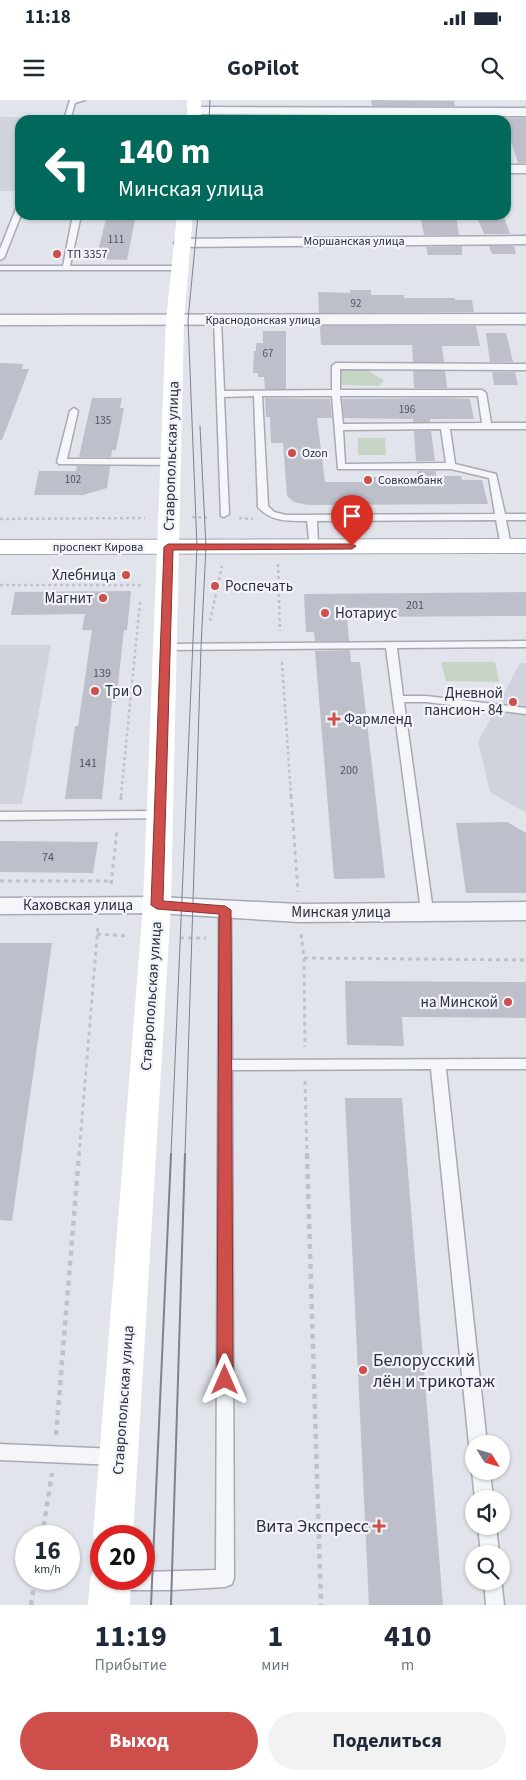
<!DOCTYPE html>
<html lang="ru">
<head>
<meta charset="utf-8">
<style>
  :root { --surface:#fff; --page:#f2f2f3; --text:#1f2937; --muted:#747a83; --accent:#cd4e4a }
  body { margin:0; font-family:"Source Sans 3",sans-serif; background:var(--page); color:var(--text); height:100vh; display:flex; flex-direction:column; font-size:19px; white-space:nowrap }
  * { box-sizing:border-box; margin:0 }
  p { font-size:16px; color:var(--muted) }
  .icon { flex:none; width:28px; height:28px; fill:none; stroke:currentColor; stroke-width:2; stroke-linecap:round; stroke-linejoin:round }
  .map { position:relative; height:1505px; overflow:hidden }
  .drawer { display:flex; flex-direction:column; background:var(--surface); flex:1 }
  .drawer>* { flex:none }
  .guide { position:absolute; left:15px; top:15px; width:496px; height:105px; border-radius:15px; box-shadow:0 1px 4px #0004; background:#00695c; color:#fff; overflow:hidden }
  .needle { width:32px; rotate:127deg }
  .fabs { position:absolute; left:465px; top:1335px; display:grid; gap:10px }
  .fabs a { display:grid; place-items:center; width:45px; height:45px; border-radius:50%; background:var(--surface); box-shadow:0 1px 4px #0004; font-size:25px }
  .speed { position:absolute; left:15px; top:1425px; display:flex; gap:10px; font-size:25px; font-weight:700; text-align:center }
  .speed>* { display:grid; place-content:center; width:65px; height:65px; border-radius:50%; background:var(--surface); box-shadow:0 1px 4px #0004; line-height:1 }
  .speed small { font-size:12px; font-weight:400 }
  .speed .limit { border:8px solid #d22; background:#fff; color:#111 }
  .pin { position:absolute; display:grid; place-items:center; width:42px; height:42px; color:#fff; margin:-51px -21px; border-radius:50% 50% 50% 0; rotate:-45deg; box-shadow:0 0 5px #0007 }
  .pin .icon { rotate:45deg }
  .me { position:absolute; width:55px; margin:-28px; rotate:0deg; stroke-linejoin:round; filter:drop-shadow(0 0 4px #0008) }
  .turn { display:flex; align-items:center; gap:18px; height:105px; padding:0 20px; font-size:22px }
  .turn .icon { width:65px; height:65px; stroke-width:2.5 }
  .turn b { display:block; font-size:35px; line-height:42px }
  .eta { display:flex; justify-content:space-evenly; align-items:center; height:85px; text-align:center }
  .eta b { font-size:30px; font-weight:700; line-height:35px }
  .cta { display:flex; gap:10px; margin-top:auto; padding:10px 20px }
  .cta a { flex:1; height:58px; border-radius:30px; background:var(--accent); color:#fff; font-size:20px; font-weight:700; line-height:58px; text-align:center }
  .cta a+a { background:var(--page); color:var(--text) }
  .status { display:flex; justify-content:space-between; align-items:center; height:35px; padding:0 25px; background:var(--surface); direction:ltr }
  .status svg { height:14px; fill:currentColor }
  header { display:flex; justify-content:space-between; align-items:center; height:65px; padding:0 20px; background:var(--surface); font-size:22px; font-weight:700 }
  .map>svg:first-child { display:block }
</style>
</head>
<body>
<div class="status"><b>11:18</b><svg viewBox="0 0 49 12"><path d="M0 12V9h3v3zM5 12V6h3v6zM10 12V3h3v9zM15 12V0h3v12zM26 1h20v11H26zM47 4h2v5h-2z"/></svg></div>
<header><svg class="icon" aria-label="menu" viewBox="0 0 24 24"><path d="M4 6h16M4 12h16M4 18h16"/></svg>GoPilot<svg class="icon" aria-label="search" viewBox="0 0 24 24"><circle cx="10" cy="10" r="6"/><path d="M15 15l6 6"/></svg></header>
<div class="map">
<svg width="526" height="1505" viewBox="0 0 526 1505">
  <rect width="100%" height="100%" fill="#e2e4eb"/>
  <path fill="#d1d3dc" d="M0,17H40L39,20H20V76L15,91H0Z
    M0,545H51L22,704H0Z
    M520,563H526V713L490,692L478,642Z"/>
  <path fill="#c5d4c4" d="M337,267L367,270L384,280L379,286L347,285L332,283L330,275Z
    M358,338H385L386,355H358Z
    M441,562H495L499,582L446,581Z"/>
  <path fill="#bdbfca" d="M371,0L454,1L455,6H372Z
    M373,17H459V20H373Z
    M506,18H526V63H518L506,26Z
    M107,115H136L127,160L96,159Z
    M420,115H456L459,135H424Z
    M477,117H504L510,134H484Z
    M462,146V155H428L426,147Z
    M489,146H514L516,154H492Z
    M350,190H371V195H404V198H455V200H472L474,212L319,213L318,192L350,193Z
    M320,226H476L480,246H442L444,262H413L412,245H321Z
    M263,231H286V289H265L264,277H258V273H253L254,251H256V243H263Z
    M486,233H506L513,262H490Z
    M0,263L23,264L22,269H29L2,340H0Z
    M413,271H445L447,288H414Z
    M492,272H515L518,285H494Z
    M92,298H122L120,308H124L116,350H112L111,357H79Z
    M265,298L330,299L332,318H317L325,382H363L362,377H417V371H436V376H461L462,380H482L488,404L307,405L294,402L287,396L283,343H271L270,317H266Z
    M448,298L470,299L474,319H430V322H413V319L344,318L342,299Z
    M414,331H431L435,361H416Z
    M77,366H110L107,388L83,395H34L39,371H76Z
    M131,491L127,530H124L116,602H112L102,699H65L75,626H78L92,530H82L85,514L11,515L15,492Z
    M526,492V516L347,517L349,541H315L314,532H306L304,494Z
    M350,550L351,562H360L385,778L334,779L315,551Z
    M507,722L526,733V793H466L456,723Z
    M0,741L98,742L93,773L0,772Z
    M0,843H52L12,1121L0,1120Z
    M345,881L526,882V918L402,917L404,946L347,945Z
    M345,998H402L443,1505H369Z"/>
  <g fill="none" stroke-linecap="round" stroke-linejoin="round">
    <g stroke="#a7aab5" stroke-width="3">
      <path id="lane" d="M70,0H85L75,3L70,20H64Z
        M20,107L21,115L4,158L0,160V149L16,109Z
        M73,115H81L70,166H179L183,168L179,170H0V166H63Z
        M214,218L221,220L224,291L332,290V266L336,263L526,264V270L340,269V290H482L486,293L491,323H526V329H450L455,364L496,374L505,414H526V420H506L511,446L509,448H503L501,446L496,420L317,421L318,446L316,448H310L307,421C289,421 271,422 258,407L254,296L224,297L229,414L224,417L221,416ZM262,296H332L338,369H451L489,378L495,414L286,415L274,412L268,406ZM340,296H478L482,323L343,324ZM441,329L446,363L345,364L343,330Z
        M74,308L78,311L67,359H171L176,362L171,365L59,364L57,362L70,311Z
        M526,541V547L397,548L403,596H426L526,608V614L426,602H404L433,811L427,815L421,811L386,548L165,550L160,547L165,544Z
        M160,711L164,712L166,715L164,718L0,720V712Z
        M225,806L231,810L232,960L526,959V969H446L487,1344H474V1350L469,1344L431,969L232,970L234,1478L232,1484L225,1487L173,1490H115L108,1487L107,1479H144V1472L216,1470L219,810Z
        M0,1344L116,1349L122,1351L125,1357L122,1363L116,1365L0,1360Z
        M474,1367V1371H490L493,1399H475L472,1371Z
        M478,1426H496L499,1454H481Z
        M501,1478L504,1505H486L484,1481H501Z"/>
    </g>
    <g stroke="#a7aab5" stroke-width="3">
      <path id="street" d="M194,7L526,8V16L190,14L188,11L190,8Z
        M506,65H526V73H506Z
        M526,136V144L181,147L176,146L174,143L176,140L181,139Z
        M526,214V224L0,225V215Z
        M157,797L299,804L526,802V820L299,822L157,813L0,814V798Z"/>
    </g>
    <g stroke="#a2a6b6" stroke-width="2">
      <path id="primary" d="M526,439V453L0,454V440Z"/>
    </g>
    <path stroke="#c0c2ca" stroke-width="2.5" stroke-dasharray="3 3" stroke-linecap="butt" d="M192,417L210,418
      M239,418L253,419
      M0,419L145,418
      M278,464L280,531
      M0,485H142
      M210,521L222,466
      M282,562L291,696
      M121,696L140,502"/>
    <path stroke="#c0c2ca" stroke-width="3" stroke-dasharray="4 4" stroke-linecap="butt" d="M291,695L298,792
      M121,700V695
      M0,781H113
      M111,784L117,731
      M97,834L129,836
      M301,834L304,858L305,947
      M180,838H206
      M304,858L526,860
      M305,981L307,1055
      M79,1055L98,825"/>
    <path stroke="#c0c2ca" stroke-width="4.5" stroke-dasharray="5 5" stroke-linecap="butt" d="M307,1054L321,1505
      M56,1335L79,1054
      M42,1436L52,1373
      M31,1505L35,1479"/>
    <use href="#lane" fill="#f5f6f9" fill-rule="evenodd"/>
    <use href="#street" fill="#f5f6f9" fill-rule="evenodd"/>
    <path fill="#fff" fill-rule="evenodd" d="M187,0H201V20H187Z
      M177,115H193L184,220L171,805L133,1436H101V1450L99,1449L93,1436L143,805L166,220Z
      M101,1463V1479H131L130,1505H88L90,1479L96,1465Z"/>
    <use href="#primary" fill="#fff" fill-rule="evenodd"/>
    <path stroke="#7c8194" stroke-width="1" d="M209,20L210,0
      M171,1055L197,447L188,220L198,115
      M185,1055L201,547L206,447L200,326"/>
    <path stroke="#7c8194" stroke-width="2" d="M151,1505L171,1054
      M171,1505L185,1054"/>
  </g>
  <path fill="#cd4e4a" stroke="#853330" d="M168,444H352L356,446L352,449L173,450L163,801L225,806L231,810L233,1280L230,1285L225,1287L220,1285L217,1280L219,814L157,809L151,805L164,447Z"/>
  <g fill="#cd4e4a" stroke="#f2f4f8" stroke-width="2">
    <circle cx="57" cy="154" r="5"/>
    <circle cx="292" cy="353" r="5"/>
    <circle cx="368" cy="380" r="5"/>
    <circle cx="126" cy="475" r="5"/>
    <circle cx="215" cy="486" r="5"/>
    <circle cx="103" cy="498" r="5"/>
    <circle cx="325" cy="513" r="5"/>
    <circle cx="95" cy="591" r="5"/>
    <circle cx="513" cy="602" r="5"/>
    <path d="M331.5 611.5h5v5h5v5h-5v5h-5v-5h-5v-5h5z"/>
    <circle cx="508" cy="902" r="5"/>
    <circle cx="363" cy="1270" r="5"/>
    <path d="M376.5 1418.5h5v5h5v5h-5v5h-5v-5h-5v-5h5z"/>
  </g>
  <g text-anchor="middle" stroke-width="4.5" stroke-linejoin="round" paint-order="stroke">
    <g font-size="11" fill="#4f5365">
      <text x="116" y="143">111</text>
      <text x="356" y="207">92</text>
      <text x="268" y="257">67</text>
      <text x="407" y="313">196</text>
      <text x="103" y="324">135</text>
      <text x="73" y="383">102</text>
    </g>
    <g font-size="12" fill="#2a2f43" stroke="#f2f4f8">
      <text x="354" y="145">Моршанская улица</text>
      <text x="263" y="224">Краснодонская улица</text>
      <text x="98" y="451">проспект Кирова</text>
    </g>
    <g font-size="12" fill="#2a2f43" stroke="#f2f4f8" text-anchor="start">
      <text x="67" y="158">ТП 3357</text>
      <text x="302" y="357">Ozon</text>
      <text x="378" y="384">Совкомбанк</text>
    </g>
    <g font-size="12" fill="#4f5365">
      <text x="415" y="509">201</text>
      <text x="102" y="577">139</text>
      <text x="88" y="667">141</text>
      <text x="349" y="674">200</text>
      <text x="48" y="761">74</text>
    </g>
    <g font-size="15" fill="#2a2f43" stroke="#f2f4f8">
      <text transform="translate(171 356) rotate(-88)" y="5">Ставропольская улица</text>
      <text x="78" y="810">Каховская улица</text>
      <text x="341" y="817">Минская улица</text>
      <text transform="translate(151 896) rotate(-86)" y="5">Ставропольская улица</text>
      <text transform="translate(123 1300) rotate(-86)" y="5">Ставропольская улица</text>
    </g>
    <g font-size="15" fill="#2a2f43" stroke="#f2f4f8" text-anchor="end">
      <text x="116" y="480">Хлебница</text>
      <text x="225" y="491" text-anchor="start">Роспечать</text>
      <text x="93" y="503">Магнит</text>
      <text x="335" y="518" text-anchor="start">Нотариус</text>
      <text x="105" y="596" text-anchor="start">Три О</text>
      <text x="503" y="598">Дневной<tspan x="503" dy="17">пансион- 84</tspan></text>
      <text x="344" y="624" text-anchor="start">Фармленд</text>
      <text x="498" y="907">на Минской</text>
    </g>
    <g font-size="18" fill="#2a2f43" stroke="#f2f4f8" text-anchor="start">
      <text x="373" y="1266">Белорусский<tspan x="373" dy="21">лён и трикотаж</tspan></text>
      <text x="369" y="1432" text-anchor="end">Вита Экспресс</text>
    </g>
  </g>
</svg>
<div class="fabs">
<a><svg class="needle" viewBox="-14 -14 28 28"><path d="M0-13l5 13h-10z" fill="#e53935"/><path d="M0 13l5-13h-10z" fill="#747a83"/></svg></a>
<a><svg class="icon" aria-label="sound" viewBox="0 0 24 24"><path d="M4 9h4l5-4v14l-5-4H4zM17 9q2 3 0 6"/></svg></a>
<a><svg class="icon" aria-label="search" viewBox="0 0 24 24"><circle cx="10" cy="10" r="6"/><path d="M15 15l6 6"/></svg></a>
</div>
<div class="speed"><div>16<small>km/h</small></div><div class="limit">20</div></div>
<div class="pin" style="left:352px;top:446px;background:#d93025"><svg class="icon" aria-label="arrive" viewBox="0 0 24 24"><path d="M6 21V4h12l-3 4 3 4H6"/></svg></div>
<svg class="me" style="left:225px;top:1280px" viewBox="-20 -20 40 40"><path d="M0-17L14 15 0 8-14 15z" fill="#cd4e4a" stroke="#fff" stroke-width="4"/></svg>
<div class="guide">
<div class="turn"><svg class="icon" aria-label="left" viewBox="0 0 24 24"><path d="M17 20v-9H6M10 6l-5 5 5 5"/></svg><div><b>140 m</b>Минская улица</div></div>
</div>
</div>
<section class="drawer">
<div class="eta">
<div><b>11:19</b><p>Прибытие</p></div>
<div><b>1</b><p>мин</p></div>
<div><b>410</b><p>m</p></div>
</div>
<div class="cta"><a>Выход</a><a>Поделиться</a></div>
</section>
</body>
</html>
